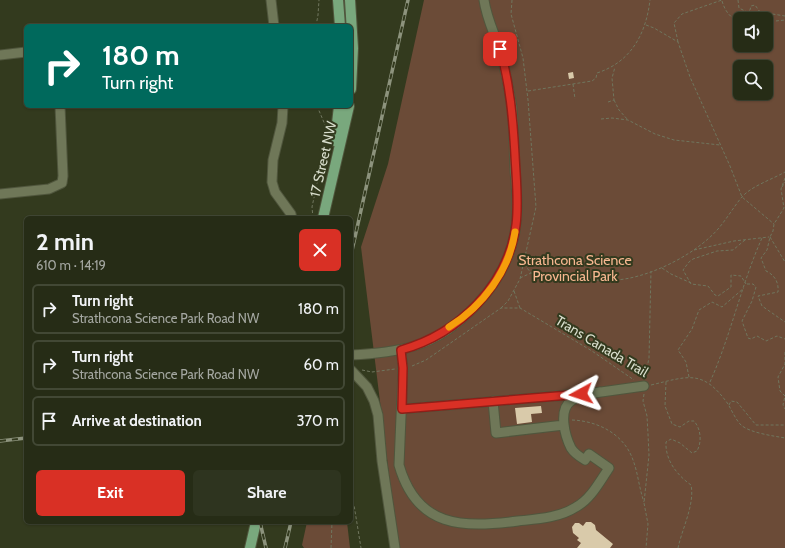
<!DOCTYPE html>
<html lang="en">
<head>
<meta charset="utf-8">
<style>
  :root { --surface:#262c16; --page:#2e341f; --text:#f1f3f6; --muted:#a4a7a1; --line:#424835; --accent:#d93025 }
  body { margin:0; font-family:Cabin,sans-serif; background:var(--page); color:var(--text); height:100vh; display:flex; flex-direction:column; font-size:15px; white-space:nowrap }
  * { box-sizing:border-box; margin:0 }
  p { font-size:13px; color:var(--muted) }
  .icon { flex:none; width:22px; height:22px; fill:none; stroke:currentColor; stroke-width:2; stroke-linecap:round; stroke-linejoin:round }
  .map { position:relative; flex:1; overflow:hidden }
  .sheet { position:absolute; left:24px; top:216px; width:329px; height:308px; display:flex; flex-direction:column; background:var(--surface); border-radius:6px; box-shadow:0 1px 3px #0004,0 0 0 1px var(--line) }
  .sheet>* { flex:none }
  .top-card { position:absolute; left:24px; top:24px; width:329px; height:84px; border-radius:6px; box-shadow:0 1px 3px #0004,0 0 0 1px var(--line); background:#00695c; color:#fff; overflow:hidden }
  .controls { position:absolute; left:733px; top:12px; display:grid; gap:8px }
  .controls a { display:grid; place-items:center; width:40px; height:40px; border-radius:6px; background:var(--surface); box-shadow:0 1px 3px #0004,0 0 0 1px var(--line); font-size:20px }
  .pin { position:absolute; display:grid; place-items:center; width:34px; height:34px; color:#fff; margin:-17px; border-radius:8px; box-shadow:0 2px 6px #0006 }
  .me { position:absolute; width:44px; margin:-22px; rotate:265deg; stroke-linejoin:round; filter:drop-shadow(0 0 3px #0008) }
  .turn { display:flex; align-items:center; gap:14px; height:84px; padding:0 12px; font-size:18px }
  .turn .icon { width:52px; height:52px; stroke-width:2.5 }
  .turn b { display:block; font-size:28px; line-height:34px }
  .round { display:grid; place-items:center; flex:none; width:42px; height:42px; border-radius:6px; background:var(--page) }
  .summary { display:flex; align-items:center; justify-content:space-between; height:68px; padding:0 12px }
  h1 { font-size:24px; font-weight:800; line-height:30px }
  .button { display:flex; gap:8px; margin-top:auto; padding:8px 12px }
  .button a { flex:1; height:46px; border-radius:6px; background:var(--accent); color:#fff; font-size:16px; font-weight:800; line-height:46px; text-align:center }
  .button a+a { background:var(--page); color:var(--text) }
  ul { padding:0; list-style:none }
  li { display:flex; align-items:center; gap:12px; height:50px; margin:0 8px 6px; padding:0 4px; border:2px solid var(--line); border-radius:6px }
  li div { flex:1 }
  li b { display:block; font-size:15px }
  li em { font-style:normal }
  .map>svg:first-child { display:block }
</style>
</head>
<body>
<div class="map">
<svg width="785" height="548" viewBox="0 0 785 548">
  <rect width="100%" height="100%" fill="#333a1e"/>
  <path fill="#6b4b37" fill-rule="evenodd" d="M424,0H785V548H398L361,247L388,164ZM740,19H766V45H740ZM740,67H766V93H740Z
    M307,522H347L350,548H304L302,545Z"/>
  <path fill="#d9caaa" d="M573,72L574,78L569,79L568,73Z
    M541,406L542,413L531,414L532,422L517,424L515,408Z
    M586,522H591L595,525L596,530L613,544L610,548H577L581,543L577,540L579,538L573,533L572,527L575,523H579L583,526Z"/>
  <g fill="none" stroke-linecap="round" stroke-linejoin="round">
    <g stroke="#50563d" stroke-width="11">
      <path id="minor" d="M271,0L274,26
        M0,55L26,52
        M283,106L282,123L273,160L272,182L275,192L291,214L292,218
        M0,194L49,189L62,183L63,176L60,106
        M401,350L403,368L399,465C417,528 462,528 518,521C537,519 559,518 576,507C591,499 600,481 609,468L589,454L585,460C580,457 574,453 571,448C565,436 558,410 571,401C578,395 591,394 600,392
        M351,355C372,354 394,352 414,346C460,332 504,284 514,237C519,216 517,193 515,171C514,150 514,129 512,108C510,94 507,80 504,66C500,43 487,23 484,0
        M351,370L367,387L374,401L378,415L382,461L395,548
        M594,393L644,386
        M493,401L496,433L564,425
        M402,409L580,394"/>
    </g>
    <g stroke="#50563d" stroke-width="12">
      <path id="major" d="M338,0L340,26
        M350,0L353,48L351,89
        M335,141L339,106
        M323,218L349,106
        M250,548L256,522"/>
    </g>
    <path stroke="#70765e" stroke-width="1" stroke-dasharray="3 2" stroke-linecap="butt" d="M738,0L739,8L747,12L750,10L751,6L755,5L760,12L785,16
      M722,1C725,11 730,18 740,22
      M766,22L785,20
      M646,25L654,28L678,42L690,77L730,166L742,197L774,224
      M316,26L318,15L319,0
      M678,42L674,23L682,14L722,0
      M573,84L575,99
      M528,91L592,81L596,78L597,73C631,62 646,34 650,0
      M614,100L619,110L628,120
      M608,102L614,100L612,78L615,67
      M317,106L326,127V137
      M601,119L612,118L628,120L655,134L674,140L720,145
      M785,178L781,189L784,208L774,224L773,231L770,237L767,250L761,258L766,271C775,275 779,283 778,292L758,296L762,306L785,322
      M782,187L785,182
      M313,218L312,207L326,141
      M770,237L785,262
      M745,240L733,250L717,251L693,259L689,262L683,270L691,284L708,286L715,295L718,296L731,287V275L741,276L746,284
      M694,250L734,241L769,237
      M662,268L671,274L691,283
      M531,273C558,275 589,282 616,280C646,278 686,259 709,238C722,227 730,212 741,198C751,186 771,180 785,172
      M520,278L531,273L524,264
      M747,284H753L756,287L752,301L742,321L748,338L751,339L757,336L766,341L777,336L785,339
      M514,291L520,308
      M501,308L508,301L520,279L536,207L528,100L523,58L511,14L512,0
      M785,352V364L778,377L780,391L785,396L783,405L785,409
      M412,366L426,360L501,308H520L592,351L634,380
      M362,370L372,372L395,369
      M689,377L686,362L678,350L692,329L699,310L712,302L722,307L744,288
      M645,378L649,358L651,271
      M666,382L665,406L672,424L680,427L689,421H694C701,429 702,442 697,451L692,453L680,443L671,439L666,442C665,460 677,475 691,485C695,504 682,529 678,548
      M710,382C731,335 741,285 762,238
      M651,385C689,376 703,369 728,404C732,411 736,420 741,425C750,433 774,436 785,438
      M644,394L643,401L647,416L648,434L649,455L644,503L648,524L646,548
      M729,405L731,401L737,402L756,425H785
      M572,420C598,421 624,434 633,460C638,473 639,488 644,502
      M351,503L354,505L361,548
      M331,548L332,522"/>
    <use href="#minor" stroke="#6f7758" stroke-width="9"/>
    <use href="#major" stroke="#79a87d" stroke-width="10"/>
    <g stroke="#8d937d" stroke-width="3.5">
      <path id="rail" d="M351,255L408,0
        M0,441L26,438
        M260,522L266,548
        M285,548L291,522"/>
    </g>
    <use href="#rail" stroke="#333a1e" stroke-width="2" stroke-dasharray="6" stroke-linecap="butt"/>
  </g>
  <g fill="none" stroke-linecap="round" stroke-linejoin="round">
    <g stroke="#8d1f18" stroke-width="10">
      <path id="route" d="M500,49C510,84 513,119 515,155C516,178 519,202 516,225C508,285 459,334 401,350L403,368L402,409L581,394"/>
    </g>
    <use href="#route" stroke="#d93025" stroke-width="7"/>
    <path stroke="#f59e0b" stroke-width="7" d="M449,327C483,306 509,271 515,232"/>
  </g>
  <g text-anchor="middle" stroke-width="4" stroke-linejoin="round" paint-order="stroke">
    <g font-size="14" fill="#d9decd" stroke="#333a1e">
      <text transform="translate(323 159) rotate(-77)" y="5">17 Street NW</text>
      <text transform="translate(602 346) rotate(31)" y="5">Trans Canada Trail</text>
    </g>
    <g font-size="14" fill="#f9b891" stroke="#333a1e">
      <text x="575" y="265">Strathcona Science<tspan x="575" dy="16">Provincial Park</tspan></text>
    </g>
  </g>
</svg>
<div class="controls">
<a><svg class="icon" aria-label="sound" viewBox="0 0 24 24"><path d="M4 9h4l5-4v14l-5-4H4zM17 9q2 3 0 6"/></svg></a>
<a><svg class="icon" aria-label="search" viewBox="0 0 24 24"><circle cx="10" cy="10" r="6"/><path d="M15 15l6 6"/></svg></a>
</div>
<div class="pin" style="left:500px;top:49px;background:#d93025"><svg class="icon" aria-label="arrive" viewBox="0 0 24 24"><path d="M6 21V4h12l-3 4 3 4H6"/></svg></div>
<svg class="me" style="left:581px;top:394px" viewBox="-20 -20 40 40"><path d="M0-17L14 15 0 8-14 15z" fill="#d93025" stroke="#fff" stroke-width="4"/></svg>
<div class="top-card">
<div class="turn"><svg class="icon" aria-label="right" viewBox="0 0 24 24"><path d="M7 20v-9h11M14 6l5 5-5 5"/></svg><div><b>180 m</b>Turn right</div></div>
</div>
<section class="sheet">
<div class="summary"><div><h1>2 min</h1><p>610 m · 14:19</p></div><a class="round" style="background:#d93025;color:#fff"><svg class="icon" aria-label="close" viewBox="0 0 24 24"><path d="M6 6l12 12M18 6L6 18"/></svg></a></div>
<ul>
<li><svg class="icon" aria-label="right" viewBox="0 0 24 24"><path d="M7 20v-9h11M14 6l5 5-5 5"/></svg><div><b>Turn right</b><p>Strathcona Science Park Road NW</p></div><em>180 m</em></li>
<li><svg class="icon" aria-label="right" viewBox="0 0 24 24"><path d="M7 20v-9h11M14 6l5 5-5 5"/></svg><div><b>Turn right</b><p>Strathcona Science Park Road NW</p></div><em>60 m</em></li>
<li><svg class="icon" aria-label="arrive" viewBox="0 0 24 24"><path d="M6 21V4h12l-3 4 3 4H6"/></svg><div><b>Arrive at destination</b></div><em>370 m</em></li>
</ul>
<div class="button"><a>Exit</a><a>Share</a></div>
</section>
</div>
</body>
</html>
